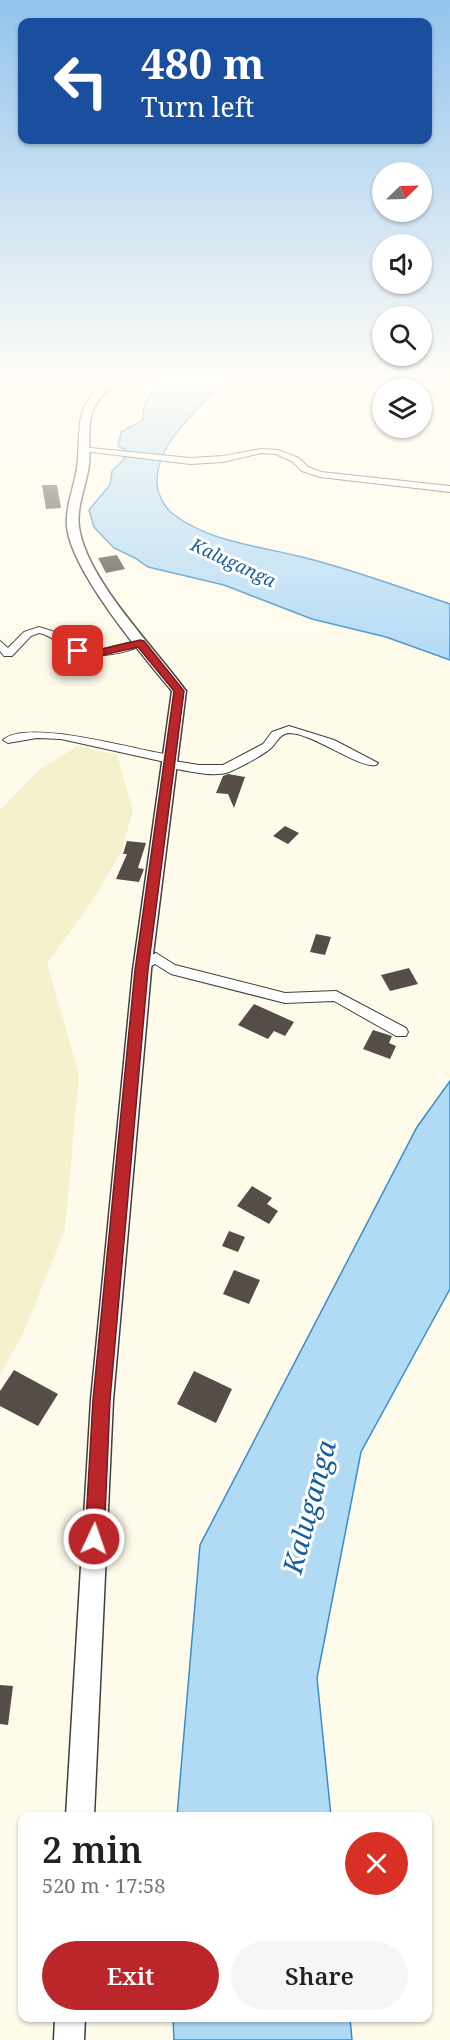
<!DOCTYPE html>
<html lang="en">
<head>
<meta charset="utf-8">
<style>
  :root { --surface:#fff; --page:#f6f6f6; --text:#222; --muted:#767676; --accent:#ba2629 }
  body { margin:0; font-family:"Noto Serif",serif; background:var(--page); color:var(--text); height:100vh; display:flex; flex-direction:column; font-size:22px; white-space:nowrap }
  * { box-sizing:border-box; margin:0 }
  p { font-size:20px; color:var(--muted) }
  .icon { flex:none; width:33px; height:33px; fill:none; stroke:currentColor; stroke-width:2; stroke-linecap:round; stroke-linejoin:round }
  .map { position:relative; flex:1; overflow:hidden }
  .sheet { position:absolute; left:18px; top:1812px; width:414px; height:210px; display:flex; flex-direction:column; background:var(--surface); border-radius:12px; box-shadow:0 2px 4px #0004 }
  .sheet>* { flex:none }
  .guide { position:absolute; left:18px; top:18px; width:414px; height:126px; border-radius:12px; box-shadow:0 2px 4px #0004; background:#1a4fa0; color:#fff; overflow:hidden }
  .needle { width:39px; rotate:67deg }
  .fabs { position:absolute; left:372px; top:162px; display:grid; gap:12px }
  .fabs a { display:grid; place-items:center; width:60px; height:60px; border-radius:50%; background:var(--surface); box-shadow:0 2px 4px #0004; font-size:30px }
  .pin { position:absolute; display:grid; place-items:center; width:51px; height:51px; color:#fff; margin:-26px; border-radius:12px; box-shadow:0 3px 9px #0006 }
  .me { position:absolute; width:66px; margin:-33px; rotate:3deg; stroke-linejoin:round; filter:drop-shadow(0 0 4px #0008) }
  .turn { display:flex; align-items:center; gap:21px; height:126px; padding:0 24px; font-size:27px }
  .turn .icon { width:78px; height:78px; stroke-width:2.5 }
  .turn b { display:block; font-size:42px; line-height:51px }
  .round { display:grid; place-items:center; flex:none; width:63px; height:63px; border-radius:32px; background:var(--page) }
  .summary { display:flex; align-items:center; justify-content:space-between; height:102px; padding:0 24px }
  h1 { font-size:36px; font-weight:600; line-height:45px }
  .cta { display:flex; gap:12px; margin-top:auto; padding:12px 24px }
  .cta a { flex:1; height:69px; border-radius:36px; background:var(--accent); color:#fff; font-size:24px; font-weight:600; line-height:69px; text-align:center }
  .cta a+a { background:var(--page); color:var(--text) }
  .map>svg:first-child { display:block }
</style>
</head>
<body>
<div class="map">
<svg width="450" height="2040" viewBox="0 0 450 2040">
  <rect width="100%" height="100%" fill="#fffbeb"/>
  <path fill="#f4f1cc" d="M78,746L117,755L133,811L120,854L92,901L47,964L79,1074L65,1230L22,1336L0,1374V810L39,770Z"/>
  <path fill="#b1daf5" stroke="#398dcb" stroke-width="1.5" d="M160,381H221C198,414 156,440 157,483C158,495 164,507 173,514C209,542 259,546 302,557C352,569 401,588 450,604V660L386,637L312,619L224,585L148,567L135,558L114,548L94,527L89,510L110,485L112,471L127,456L126,450L118,446L121,432L143,420V409L157,383Z
    M450,1081V1289L361,1452L317,1678L331,1816H177L200,1545L417,1127Z
    M173,2018H350L352,2040H174Z"/>
  <path fill="#544d48" d="M42,485H57L61,508L46,509Z
    M117,555L125,569L106,573L98,558Z
    M228,774L245,777L234,808L228,794L216,793L223,776Z
    M285,826L299,833L288,844L273,836Z
    M127,841L146,843L138,868L144,869L139,882L116,879L127,854H123Z
    M316,934L331,937L325,955L310,952Z
    M409,968L418,984L390,991L381,975Z
    M254,1004L294,1022L285,1036L274,1031L268,1039L238,1025Z
    M373,1030L392,1036L389,1043L396,1046L390,1059L363,1049Z
    M252,1186L272,1198L267,1204L278,1211L269,1224L237,1206Z
    M229,1231L245,1237L238,1252L222,1246Z
    M234,1270L260,1280L249,1304L223,1294Z
    M14,1370L58,1394L38,1426L0,1406V1391Z
    M194,1371L232,1389L216,1423L177,1404Z
    M0,1685L13,1686L8,1725L0,1724Z"/>
  <g fill="none" stroke-linecap="round" stroke-linejoin="round">
    <g stroke="#3f3f3f" stroke-width="2">
      <path id="minor" d="M81,447L190,458L223,456L261,449L278,450L299,458L308,467L321,472L450,486V492L320,477L302,471L293,462L276,454L261,453L223,462L190,464L84,451H81Z
        M39,627L58,633L80,647L87,649H103L140,640L145,643C132,653 93,659 76,653C63,648 54,636 39,633L31,636L12,656H4L0,651V641L8,648L24,632Z
        M289,726L334,740L378,763L376,765C360,769 314,734 290,733C281,733 278,740 273,746C266,754 239,768 229,772C212,778 186,770 169,768L165,767V762L61,739L37,738L8,743L3,740C28,718 135,750 170,755L174,757V761L199,765H223L263,744L272,732Z
        M156,953L175,965L285,993L336,991L406,1028L408,1032L406,1036H396L334,1001L285,1003L171,974L155,964L143,970L138,968L137,965L138,962Z"/>
    </g>
    <g stroke="#3f3f3f" stroke-width="3">
      <path id="tertiary" d="M106,381H117C111,388 103,394 98,401C85,418 91,444 89,464C87,484 76,506 79,527C86,579 155,648 186,691L151,970L113,1400L94,1816H66L91,1400L133,970L172,691C142,655 72,572 67,527C65,504 77,482 78,459C81,421 74,411 106,381Z
        M55,2018H85L84,2040H54Z"/>
    </g>
    <use href="#minor" fill="#fff" fill-rule="evenodd"/>
    <use href="#tertiary" fill="#fff" fill-rule="evenodd"/>
  </g>
  <linearGradient id="sky" x2="0" y2="1"><stop stop-color="#92c3ed"/><stop offset="0.57" stop-color="#fffdf6"/><stop offset="1" stop-color="#fffdf6" stop-opacity="0"/></linearGradient>
  <rect width="450" height="667" fill="url(#sky)"/>
  <path fill="#ba2629" stroke="#79191b" stroke-width="1.5" d="M140,640L144,641L184,691L148,970L110,1400L104,1539L101,1545L94,1548L88,1545L85,1539L93,1400L135,970L174,691L138,647L94,657L73,651L78,648L94,651Z"/>
  <g text-anchor="middle" stroke-width="6" stroke-linejoin="round" paint-order="stroke">
    <g font-size="18" font-style="italic" fill="#175f9c" stroke="#fff">
      <text transform="translate(233 563) rotate(25)" y="6">Kaluganga</text>
    </g>
    <g font-size="27" font-style="italic" fill="#175f9c" stroke="#fff">
      <text transform="translate(310 1507) rotate(-75)" y="9">Kaluganga</text>
    </g>
  </g>
</svg>
<div class="fabs">
<a><svg class="needle" viewBox="-14 -14 28 28"><path d="M0-13l5 13h-10z" fill="#e53935"/><path d="M0 13l5-13h-10z" fill="#767676"/></svg></a>
<a><svg class="icon" aria-label="sound" viewBox="0 0 24 24"><path d="M4 9h4l5-4v14l-5-4H4zM17 9q2 3 0 6"/></svg></a>
<a><svg class="icon" aria-label="search" viewBox="0 0 24 24"><circle cx="10" cy="10" r="6"/><path d="M15 15l6 6"/></svg></a>
<a><svg class="icon" aria-label="layers" viewBox="0 0 24 24"><path d="M12 4l9 5-9 5-9-5zM3 14l9 5 9-5"/></svg></a>
</div>
<div class="pin" style="left:78px;top:651px;background:#d93025"><svg class="icon" aria-label="arrive" viewBox="0 0 24 24"><path d="M6 21V4h12l-3 4 3 4H6"/></svg></div>
<svg class="me" style="left:94px;top:1539px" viewBox="-20 -20 40 40"><circle r="17" fill="#ba2629" stroke="#fff" stroke-width="3"/><path d="M0-11L8 9 0 5-8 9z" fill="#fff"/></svg>
<div class="guide">
<div class="turn"><svg class="icon" aria-label="left" viewBox="0 0 24 24"><path d="M17 20v-9H6M10 6l-5 5 5 5"/></svg><div><b>480 m</b>Turn left</div></div>
</div>
<section class="sheet">
<div class="summary"><div><h1>2 min</h1><p>520 m · 17:58</p></div><a class="round" style="background:#d93025;color:#fff"><svg class="icon" aria-label="close" viewBox="0 0 24 24"><path d="M6 6l12 12M18 6L6 18"/></svg></a></div>
<div class="cta"><a>Exit</a><a>Share</a></div>
</section>
</div>
</body>
</html>
